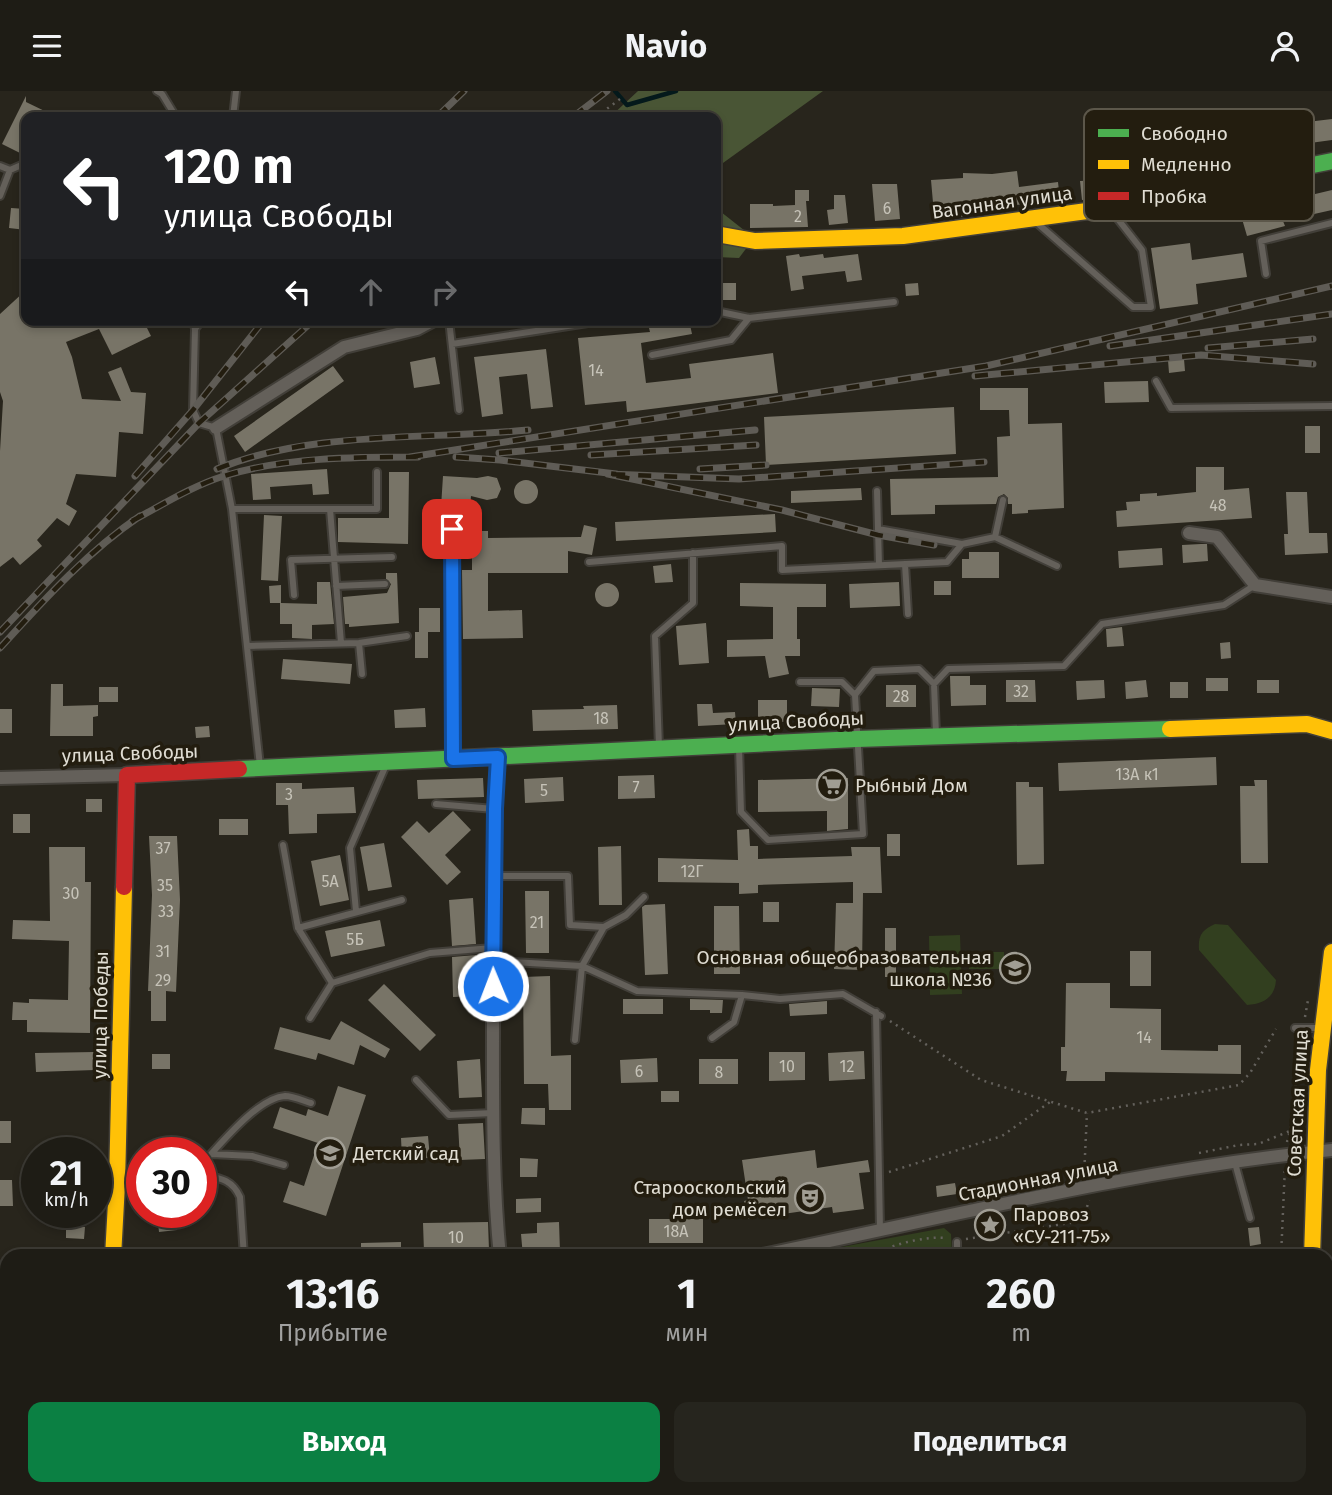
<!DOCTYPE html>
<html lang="ru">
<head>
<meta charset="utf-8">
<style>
  :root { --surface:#1e1c15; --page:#26251e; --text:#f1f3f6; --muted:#a1a1a0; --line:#3c3a34; --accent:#0b8043 }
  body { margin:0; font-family:"Fira Sans",sans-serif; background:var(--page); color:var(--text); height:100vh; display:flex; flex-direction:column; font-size:26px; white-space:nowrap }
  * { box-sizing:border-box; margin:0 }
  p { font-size:23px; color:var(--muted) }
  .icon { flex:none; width:38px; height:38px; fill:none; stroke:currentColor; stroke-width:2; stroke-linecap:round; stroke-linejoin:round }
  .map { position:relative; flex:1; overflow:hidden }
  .drawer { position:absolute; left:0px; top:1158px; width:1334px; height:247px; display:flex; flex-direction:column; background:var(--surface); border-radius:21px 21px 0 0; box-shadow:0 4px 10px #0003,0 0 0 2px var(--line) }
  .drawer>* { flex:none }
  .hud { position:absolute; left:21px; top:21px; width:700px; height:214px; border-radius:14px; box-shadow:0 4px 10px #0003,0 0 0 2px var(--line); background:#202124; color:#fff; overflow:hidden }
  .speed { position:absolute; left:21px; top:1046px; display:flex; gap:14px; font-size:35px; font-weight:700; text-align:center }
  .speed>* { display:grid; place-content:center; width:91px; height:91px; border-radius:50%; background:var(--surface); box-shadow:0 4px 10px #0003,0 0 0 2px var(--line); line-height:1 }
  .speed small { font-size:18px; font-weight:400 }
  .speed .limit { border:10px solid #d22; background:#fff; color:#111 }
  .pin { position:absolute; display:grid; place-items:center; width:60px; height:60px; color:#fff; margin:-30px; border-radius:14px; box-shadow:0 4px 10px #0006 }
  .me { position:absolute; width:77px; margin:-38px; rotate:359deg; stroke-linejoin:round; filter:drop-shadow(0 0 5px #0008) }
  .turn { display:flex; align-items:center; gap:24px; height:147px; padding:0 28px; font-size:32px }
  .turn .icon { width:91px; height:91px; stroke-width:2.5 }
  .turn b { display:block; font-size:49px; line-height:60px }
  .lanes { display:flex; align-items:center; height:66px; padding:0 28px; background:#0003; justify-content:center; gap:35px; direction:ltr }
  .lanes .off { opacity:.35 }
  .eta { display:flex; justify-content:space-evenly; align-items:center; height:119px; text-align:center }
  .eta b { font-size:42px; font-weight:700; line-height:49px }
  .primary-button { display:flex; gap:14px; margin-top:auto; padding:14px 28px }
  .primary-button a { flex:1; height:80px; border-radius:14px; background:var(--accent); color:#fff; font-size:28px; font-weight:700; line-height:80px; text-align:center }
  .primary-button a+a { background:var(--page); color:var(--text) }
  header { display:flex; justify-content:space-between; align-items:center; height:91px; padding:0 28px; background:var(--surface); font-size:32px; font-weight:700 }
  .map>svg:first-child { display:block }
</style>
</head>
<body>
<header><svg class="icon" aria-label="menu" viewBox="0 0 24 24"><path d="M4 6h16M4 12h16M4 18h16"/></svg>Navio<svg class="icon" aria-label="person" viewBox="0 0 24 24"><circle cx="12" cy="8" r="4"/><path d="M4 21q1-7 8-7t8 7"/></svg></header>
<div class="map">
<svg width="1332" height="1404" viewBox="0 0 1332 1404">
  <rect width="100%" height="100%" fill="#28251c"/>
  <path fill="#323f1f" d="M1215,833L1228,834L1276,889C1275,906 1264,913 1247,914L1199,859C1198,844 1202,839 1215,833Z
    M960,844L962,903L930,904L929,845Z
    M969,861H1004V878H969Z
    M944,1137L951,1143L952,1165H793Z
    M603,1398H964V1404H603Z
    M1046,1398H1191V1404H1046Z"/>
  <path fill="#495535" d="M638,0H823L716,77V26H610Z
    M716,117L754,147L739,167L716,166Z"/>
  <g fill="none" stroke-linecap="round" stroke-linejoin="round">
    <path stroke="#04191b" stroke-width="4.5" d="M615,0L627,14L676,0"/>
  </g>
  <path fill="#787467" d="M26,5V11L57,26H26V65L2,53Z
    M1332,28V49L1310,52L1307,31Z
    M1131,51L1134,73L1159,69L1158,62L1200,51L1204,68L1221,64L1225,81L1131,101L1098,100V107L1082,109L1080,90L1102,89V84H1113L1109,54Z
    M1017,80L1019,96L1058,91L1060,110L994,116L995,119L974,120V124L959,126V121L934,123L931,89L963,87V82L992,83Z
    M872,93H897L900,128L875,130Z
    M795,99H809V110H806L808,136L750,137V113H773V115L795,114Z
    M1332,99V119L1283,130L1285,135L1247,145L1240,121Z
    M834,104H845L848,132L829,134L827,119L834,118Z
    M11,117L26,118V139L9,137Z
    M1190,152L1192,169L1243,162L1247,186L1196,193L1198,213L1160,218L1151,157Z
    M799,163L800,166L823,163L824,167L858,163L862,189L847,191L845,180L802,185L804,198L791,200L786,165Z
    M716,192H736V209H716Z
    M918,192L919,204L906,205L905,193Z
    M26,199V229H143L151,245L112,264L99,238L66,251L72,266L82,308L121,310L108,281L121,276L131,301L146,302L143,343L119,341L116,386L76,383L66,413L77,420L69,435L57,427L37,449L42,455L20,474L13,466L0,476V360L3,310L0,301V223Z
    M647,229H689L692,243L641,252L646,292L691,287L689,273L773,262L778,302L627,321L626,310L585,314L578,247L650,241Z
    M546,258L553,316L531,318L527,283L499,286L503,323L482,326L474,266Z
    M435,266L440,293L414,297L410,271Z
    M1184,268L1185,280L1169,282L1168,269Z
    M333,275L344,290L245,361L234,345Z
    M1148,290L1149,311L1105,312L1104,291Z
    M980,297H1028V333L1062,332L1064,417L1028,419V422L1012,423V413H1008V407L1004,403L998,406L996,413L935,414V423L891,424L890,388L998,386L997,346L1010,345L1009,319H980Z
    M954,316L956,363L766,374L764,326Z
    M1305,335H1320V362H1305Z
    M1196,376H1224V399L1249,397L1252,427L1117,436L1116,420L1127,419L1126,411L1140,410V403L1157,402V405L1196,401Z
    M327,378L329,403L313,404L312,393L270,396L271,408L253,409L251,383Z
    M389,381H409L408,453L338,451V427H389Z
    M443,385L477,387L488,385L497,387L501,398L497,407L487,409L471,405L470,418L441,416Z
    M514 401a12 12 0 1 1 24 0a12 12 0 1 1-24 0Z
    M861,397L862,409L791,412V400Z
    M1286,401H1307L1309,442H1327L1328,462L1285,464L1284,443H1288Z
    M775,423L776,441L616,450L615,431Z
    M264,424L282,425L278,490L261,489Z
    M584,434L597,437L592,464L568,460V482H488V520L522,519L523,547L463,548L462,479H472V440H488V447L581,446Z
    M1201,453H1207L1208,470L1183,472L1182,454Z
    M1162,457L1163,474L1119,477L1118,460Z
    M969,461H999V487H962V468H969Z
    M671,473L673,491L655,492L653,475Z
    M386,482H397L399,532L349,536V533H345L343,506L387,502L391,493L386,488Z
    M934,490H951V504H934Z
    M317,491H330L334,533L312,534V548L292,547V533H280V512H270L269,495L281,494V512L317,513Z
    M899,491L900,515L850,517L849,493Z
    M595 504a12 12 0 1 1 24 0a12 12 0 1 1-24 0Z
    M740,492L826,493V516H797V548H800V565H785L789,583L769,587L765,565L727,566V549L773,548V516L740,515Z
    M419,517H440V541H428V567H415V541H419Z
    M706,532L709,572L679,574L676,535Z
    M1122,536L1124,555L1107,556L1106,538Z
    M1230,551L1231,567L1221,568L1220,552Z
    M283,568L352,573L350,593L281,588Z
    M950,585H970V594H986V614L951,615Z
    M1206,587H1228V600H1206Z
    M1006,589H1035L1036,611H1006Z
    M1104,589L1105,607L1077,609L1076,590Z
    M1146,589L1148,606L1126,608L1125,591Z
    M1257,589H1279V602H1257Z
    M1170,591H1188V607H1170Z
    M51,593H63V615L98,614V625L93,626V645H50Z
    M886,594H916V616H886Z
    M99,596H118V611H99Z
    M812,597L840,598L839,616L811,615Z
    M758,609H787V631H758Z
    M697,613H712L713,622L735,621L736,633L698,635Z
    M617,614L618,638L533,640L532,619L584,618L583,615Z
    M425,617L426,636L395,637L394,619Z
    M0,618H12V642H0Z
    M209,635L210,646L196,647L195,636Z
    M1216,666L1217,694L1059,700L1058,672Z
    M654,684L655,707L618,708V685Z
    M563,686L564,710L525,712L524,688Z
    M483,687L484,706L418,708L417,689Z
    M848,687V738L827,740V720L758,721V689Z
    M1254,689H1267L1268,772H1241L1240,695H1255Z
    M1016,691H1029V696H1043L1044,773L1017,774Z
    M276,692H302V698L354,696L356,722L317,723V742L289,743L288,714H276Z
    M86,708H102V721H86Z
    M453,720L471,739L445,764L461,781L447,794L401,746L417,730L429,742Z
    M13,723H30V742H13Z
    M219,728H248V744H219Z
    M749,738L750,755H758V768L852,765L851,756H880L882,802H863L862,879L834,878L836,812H853V791L758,794V802L739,803V792L658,791V767L738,769L737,739Z
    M887,743H900V765H887Z
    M149,745H177L180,809L176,901L166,900V930H151V900H148L152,804Z
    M384,752L392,796L368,800L360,756Z
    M621,755L622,814H599L598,756Z
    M49,756H85V791H91L90,942L27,941V929H12L13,911L29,912V908L68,909L69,850L12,848L13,829L50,830Z
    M340,764L349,809L320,815L311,770Z
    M525,800H549V862H526Z
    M473,807L476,853L452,855L449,809Z
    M763,811H779V831H763Z
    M665,813L668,883L645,884L642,816L645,814Z
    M714,815H739L740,883H714Z
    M380,829L385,855L331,866L325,840Z
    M885,837H896V886H885Z
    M1130,860H1151V895H1130Z
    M476,864L478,905L453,906L452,866Z
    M550,885L551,965L571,964V1019H549L548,993H524L523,886Z
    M1066,892H1110V917L1161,918V959L1218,960V954H1241V983L1105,981V990H1066L1067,980H1061V956H1065Z
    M384,893L436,944L420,960L368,909Z
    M623,908H663V923H623Z
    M690,908L723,909L722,922H710V919H690Z
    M827,910V923L790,925L789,913Z
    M341,930L390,958L385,967L360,954L354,974L318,962L316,969L274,958L280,936L330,949Z
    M864,960L865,988L829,990L828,962Z
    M95,961V979L36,981L35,962Z
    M769,961H805V989L769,990Z
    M152,963H170V978H152Z
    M657,967L658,991L621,992L620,969Z
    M480,968L482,1006L459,1007L457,970Z
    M699,968H738V993H699Z
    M338,995L366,1004L326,1125L283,1111L290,1090L304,1095L318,1052L273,1037L280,1016L306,1025L308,1018L328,1025Z
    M661,1000H679V1011H661Z
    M522,1017H545V1034L521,1033Z
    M0,1030H11V1052H0Z
    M483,1032L485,1068L460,1069L458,1033Z
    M428,1045L430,1067L402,1068L401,1047Z
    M815,1059L817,1077L868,1069L870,1081L859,1082L864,1118L833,1122L832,1116L747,1128L744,1110L748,1109L742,1069Z
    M520,1067L538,1068L537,1086H520Z
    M0,1089H12L13,1115H0Z
    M955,1092L957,1103L937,1106L936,1095Z
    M541,1107V1121L516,1122V1108Z
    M157,1122H175L177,1139L159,1141Z
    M649,1128H703V1152H649Z
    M488,1131L489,1159L424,1161L423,1132Z
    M559,1131L560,1161L543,1162L544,1166H523L521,1143L537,1142V1132Z
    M66,1135L85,1136L84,1148L66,1147Z
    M1259,1136L1261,1153L1250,1155L1248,1137Z
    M401,1151V1166H361V1152Z"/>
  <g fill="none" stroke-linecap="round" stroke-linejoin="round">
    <g stroke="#423f39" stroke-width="10">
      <path id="lane" d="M157,0L162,3L176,26
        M233,26L236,0
        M0,75L10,79L26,72
        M0,105L10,79
        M1036,131L1133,216H1151L1142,159L1110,118
        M1266,183L1261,150L1332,132
        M716,220L749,227L894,211
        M193,229L195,238L193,319L199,332L216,337L232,418L260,675
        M449,229L459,319
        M195,238L202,229
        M452,253L607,229
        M652,264L731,249L749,227
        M1156,290L1171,317L1332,315
        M877,400L879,474
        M232,418H330
        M452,438L453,667
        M878,438L962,453
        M995,446L1057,475
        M589,471L782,455V479L947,471L962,453L995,446L1003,409
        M905,473L908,523
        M336,495L385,493
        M294,504L291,469L392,466
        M341,552L330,418H377V381
        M359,552L362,583
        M247,555L359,552L407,545
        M800,591H842L855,604L874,580L919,578L934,593L948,578L1064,575L1102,533L1224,514L1255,494
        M934,593L936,643
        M739,655L741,721L768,749L863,743L855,604
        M659,656L655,545L693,512V462
        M436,713L494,718
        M283,754L298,837
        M494,785H568L570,834L604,836L582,875L637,900L742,904L734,931L712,947
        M356,820L350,757L386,674
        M604,836L626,824L644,806
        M493,870L582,875L575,949
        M332,892L298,837L402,809
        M742,904L780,908L843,903L881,925
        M876,921L880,1139
        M310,927L332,892L430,862L493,857
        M1295,937H1320
        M416,989L449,1024L493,1022
        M212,1063L252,1065L284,1074
        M1235,1072L1250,1127
        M201,1074C220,1054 257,1007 285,1005C293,1005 304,1010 311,1012
        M201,1083C219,1087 232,1088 240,1106L244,1166
        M118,1093L142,1094
        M957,1151V1166
        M594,1398L596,1404
        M968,1398V1404"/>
    </g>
    <g stroke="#423f39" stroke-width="16">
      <path id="street" d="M216,337L344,256L417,238L434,229
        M1189,442L1217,446L1255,494L1332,506
        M498,666C492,753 493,840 493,927C493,1006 492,1087 500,1166
        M0,687L127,684
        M753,1166C944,1127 1137,1078 1332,1059
        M360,1398V1404"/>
    </g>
    <g stroke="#423f39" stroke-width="19">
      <path id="fast" d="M1087,120L1332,70
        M239,678L857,648L1170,638
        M1306,1398V1404"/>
    </g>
    <g stroke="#423f39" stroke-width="19">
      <path id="slow" d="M716,143L755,150L903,145L1087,120
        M1170,638L1307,633L1332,640
        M113,1166L117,1093L124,796
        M1312,1166L1318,979L1332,861
        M131,1398L132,1404"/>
    </g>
    <g stroke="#423f39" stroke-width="19">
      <path id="jam" d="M124,796L127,684L239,678"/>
    </g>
    <path stroke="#64615c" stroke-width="2.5" stroke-dasharray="2 5" stroke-linecap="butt" d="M596,26L624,5
      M1305,926L1308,909
      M890,930L981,989L1087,1022L1239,994L1250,982L1276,938
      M1287,1051L1290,1040L1301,947
      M1199,1062L1239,1054L1258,1053L1290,1040
      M889,1081L1002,1045L1050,1011
      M1084,1085L1087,1022
      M966,1148L1083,1130L1089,1109
      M876,1166L878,1161C898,1152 927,1145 947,1147
      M922,1166L938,1163L949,1158
      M1281,1166L1285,1075
      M613,1398V1404
      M743,1398L749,1404
      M915,1398L921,1404
      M947,1398V1404
      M722,1404L726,1398
      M1271,1404V1398"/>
    <use href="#lane" stroke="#64605a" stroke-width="6"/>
    <use href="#street" stroke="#64605a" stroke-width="12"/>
    <use href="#fast" stroke="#4caf50" stroke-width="16"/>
    <use href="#slow" stroke="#ffc107" stroke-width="16"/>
    <use href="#jam" stroke="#c62828" stroke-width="16"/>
    <g stroke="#5f5c56" stroke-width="7">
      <path id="rail" d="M437,26L464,0
        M573,26L607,0
        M1110,255L1332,223
        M1208,257L1313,248
        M975,285L1201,264L1313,273
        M499,362L755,339
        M591,364L756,354
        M410,366L986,275L1332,195
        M456,366L500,369L616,383
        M217,378C311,339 428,349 528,339
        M700,378L766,374
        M135,385L193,319L264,229
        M132,430C162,414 192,395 224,385C285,366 355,366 418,366
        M934,454L878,444L782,419L608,383L739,388L984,371
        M0,541L199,332L314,229
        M0,557C43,510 87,461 140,425"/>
    </g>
    <use href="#rail" stroke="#231d0f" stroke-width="4.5" stroke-dasharray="13" stroke-linecap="butt"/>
  </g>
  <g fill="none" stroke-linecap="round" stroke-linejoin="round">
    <g stroke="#114b97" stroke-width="18">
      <path id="route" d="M452,438L453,668L498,666L495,718L493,895"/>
    </g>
    <use href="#route" stroke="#1a73e8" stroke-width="12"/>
  </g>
  <defs>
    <g id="supermarket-ring" transform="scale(1.575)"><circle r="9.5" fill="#231d0f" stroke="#a09d93" stroke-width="1.5"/><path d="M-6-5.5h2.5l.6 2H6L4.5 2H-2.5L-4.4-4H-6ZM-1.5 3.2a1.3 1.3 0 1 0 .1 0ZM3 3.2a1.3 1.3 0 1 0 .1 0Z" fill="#a09d93"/></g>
    <g id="school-ring" transform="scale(1.575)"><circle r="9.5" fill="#231d0f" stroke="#a09d93" stroke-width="1.5"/><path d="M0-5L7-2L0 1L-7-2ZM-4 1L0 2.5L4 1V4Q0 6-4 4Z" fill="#a09d93"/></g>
    <g id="theatre-ring" transform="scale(1.575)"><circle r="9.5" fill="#231d0f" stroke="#a09d93" stroke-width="1.5"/><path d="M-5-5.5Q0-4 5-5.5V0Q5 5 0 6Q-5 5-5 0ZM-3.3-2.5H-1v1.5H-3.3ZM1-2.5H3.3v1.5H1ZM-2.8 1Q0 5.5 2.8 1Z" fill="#a09d93"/></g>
    <g id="sight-ring" transform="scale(1.575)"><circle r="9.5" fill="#231d0f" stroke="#a09d93" stroke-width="1.5"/><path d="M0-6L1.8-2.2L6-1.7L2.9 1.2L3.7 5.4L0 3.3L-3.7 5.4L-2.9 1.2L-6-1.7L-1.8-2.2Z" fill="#a09d93"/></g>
  </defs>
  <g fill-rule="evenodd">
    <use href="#supermarket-ring" x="832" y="694"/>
    <use href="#school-ring" x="1015" y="877"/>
    <use href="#school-ring" x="330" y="1062"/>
    <use href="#theatre-ring" x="810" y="1107"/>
    <use href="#sight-ring" x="990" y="1134"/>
  </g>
  <g text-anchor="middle" stroke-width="7" stroke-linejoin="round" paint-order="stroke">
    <g font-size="16" fill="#c6c3b8">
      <text x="887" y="123">6</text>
      <text x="798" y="131">2</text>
      <text x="596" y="285">14</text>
      <text x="1218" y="420">48</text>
      <text x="1021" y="606">32</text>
      <text x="901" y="611">28</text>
      <text x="601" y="633">18</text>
      <text x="1137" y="689">13А к1</text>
      <text x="636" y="702">7</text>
      <text x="544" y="705">5</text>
      <text x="289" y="709">3</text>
      <text x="163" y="763">37</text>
      <text x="692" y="786">12Г</text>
      <text x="330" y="796">5А</text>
      <text x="165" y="800">35</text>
      <text x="71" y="808">30</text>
      <text x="166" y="826">33</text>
      <text x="537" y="837">21</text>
      <text x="355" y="854">5Б</text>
      <text x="163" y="866">31</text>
      <text x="163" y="895">29</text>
      <text x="1144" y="952">14</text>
      <text x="787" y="981">10</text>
      <text x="847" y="981">12</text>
      <text x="639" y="986">6</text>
      <text x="719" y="987">8</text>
      <text x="676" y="1146">18А</text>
      <text x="456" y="1152">10</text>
    </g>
    <g font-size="19" fill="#e0ddd3" stroke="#231d0f">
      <text transform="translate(1002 111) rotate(-8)" y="7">Вагонная улица</text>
      <text transform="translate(796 630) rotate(-3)" y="7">улица Свободы</text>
      <text transform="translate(130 662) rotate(-2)" y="7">улица Свободы</text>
      <text transform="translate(100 924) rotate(-89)" y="7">улица Победы</text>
      <text transform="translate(1297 1012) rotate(-87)" y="7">Советская улица</text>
      <text transform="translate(1038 1088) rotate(-11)" y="7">Стадионная улица</text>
    </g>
    <g font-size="19" fill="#e0ddd3" stroke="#231d0f" text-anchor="start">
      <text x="855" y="701">Рыбный Дом</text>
      <text x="992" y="873" text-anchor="end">Основная общеобразовательная<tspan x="992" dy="22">школа №36</tspan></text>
      <text x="353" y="1069">Детский сад</text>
      <text x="787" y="1103" text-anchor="end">Старооскольский<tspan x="787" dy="22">дом ремёсел</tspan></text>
      <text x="1013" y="1130">Паровоз<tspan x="1013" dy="22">«СУ-211-75»</tspan></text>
    </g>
  </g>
  <rect x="1084" y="18" width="230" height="112" rx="10" fill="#231d0f" stroke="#5c574a" stroke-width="2"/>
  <rect x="1098" y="38" width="31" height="8" fill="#4caf50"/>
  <rect x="1098" y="69" width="31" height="9" fill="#ffc107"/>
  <rect x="1098" y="101" width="31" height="8" fill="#c62828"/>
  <g font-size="19" fill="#e0ddd3">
    <text x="1141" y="49">Свободно</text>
    <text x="1141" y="80">Медленно</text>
    <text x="1141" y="112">Пробка</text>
  </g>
</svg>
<div class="speed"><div>21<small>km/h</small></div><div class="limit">30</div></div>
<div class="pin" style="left:452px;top:438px;background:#d93025"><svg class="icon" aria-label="arrive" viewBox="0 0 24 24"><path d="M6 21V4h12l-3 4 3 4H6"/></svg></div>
<svg class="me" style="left:493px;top:895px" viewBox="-20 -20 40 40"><circle r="17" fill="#1a73e8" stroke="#fff" stroke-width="3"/><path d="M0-11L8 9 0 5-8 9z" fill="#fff"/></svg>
<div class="hud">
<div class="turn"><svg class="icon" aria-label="left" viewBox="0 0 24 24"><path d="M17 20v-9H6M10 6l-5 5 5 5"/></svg><div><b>120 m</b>улица Свободы</div></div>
<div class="lanes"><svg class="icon" aria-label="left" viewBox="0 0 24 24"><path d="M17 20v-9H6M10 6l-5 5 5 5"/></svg><svg class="icon off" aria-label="ahead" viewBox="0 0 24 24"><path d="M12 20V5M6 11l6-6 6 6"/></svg><svg class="icon off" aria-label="right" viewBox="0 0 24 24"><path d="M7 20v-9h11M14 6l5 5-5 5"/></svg></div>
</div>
<section class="drawer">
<div class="eta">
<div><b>13:16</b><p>Прибытие</p></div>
<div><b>1</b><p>мин</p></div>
<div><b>260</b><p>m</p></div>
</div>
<div class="primary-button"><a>Выход</a><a>Поделиться</a></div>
</section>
</div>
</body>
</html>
